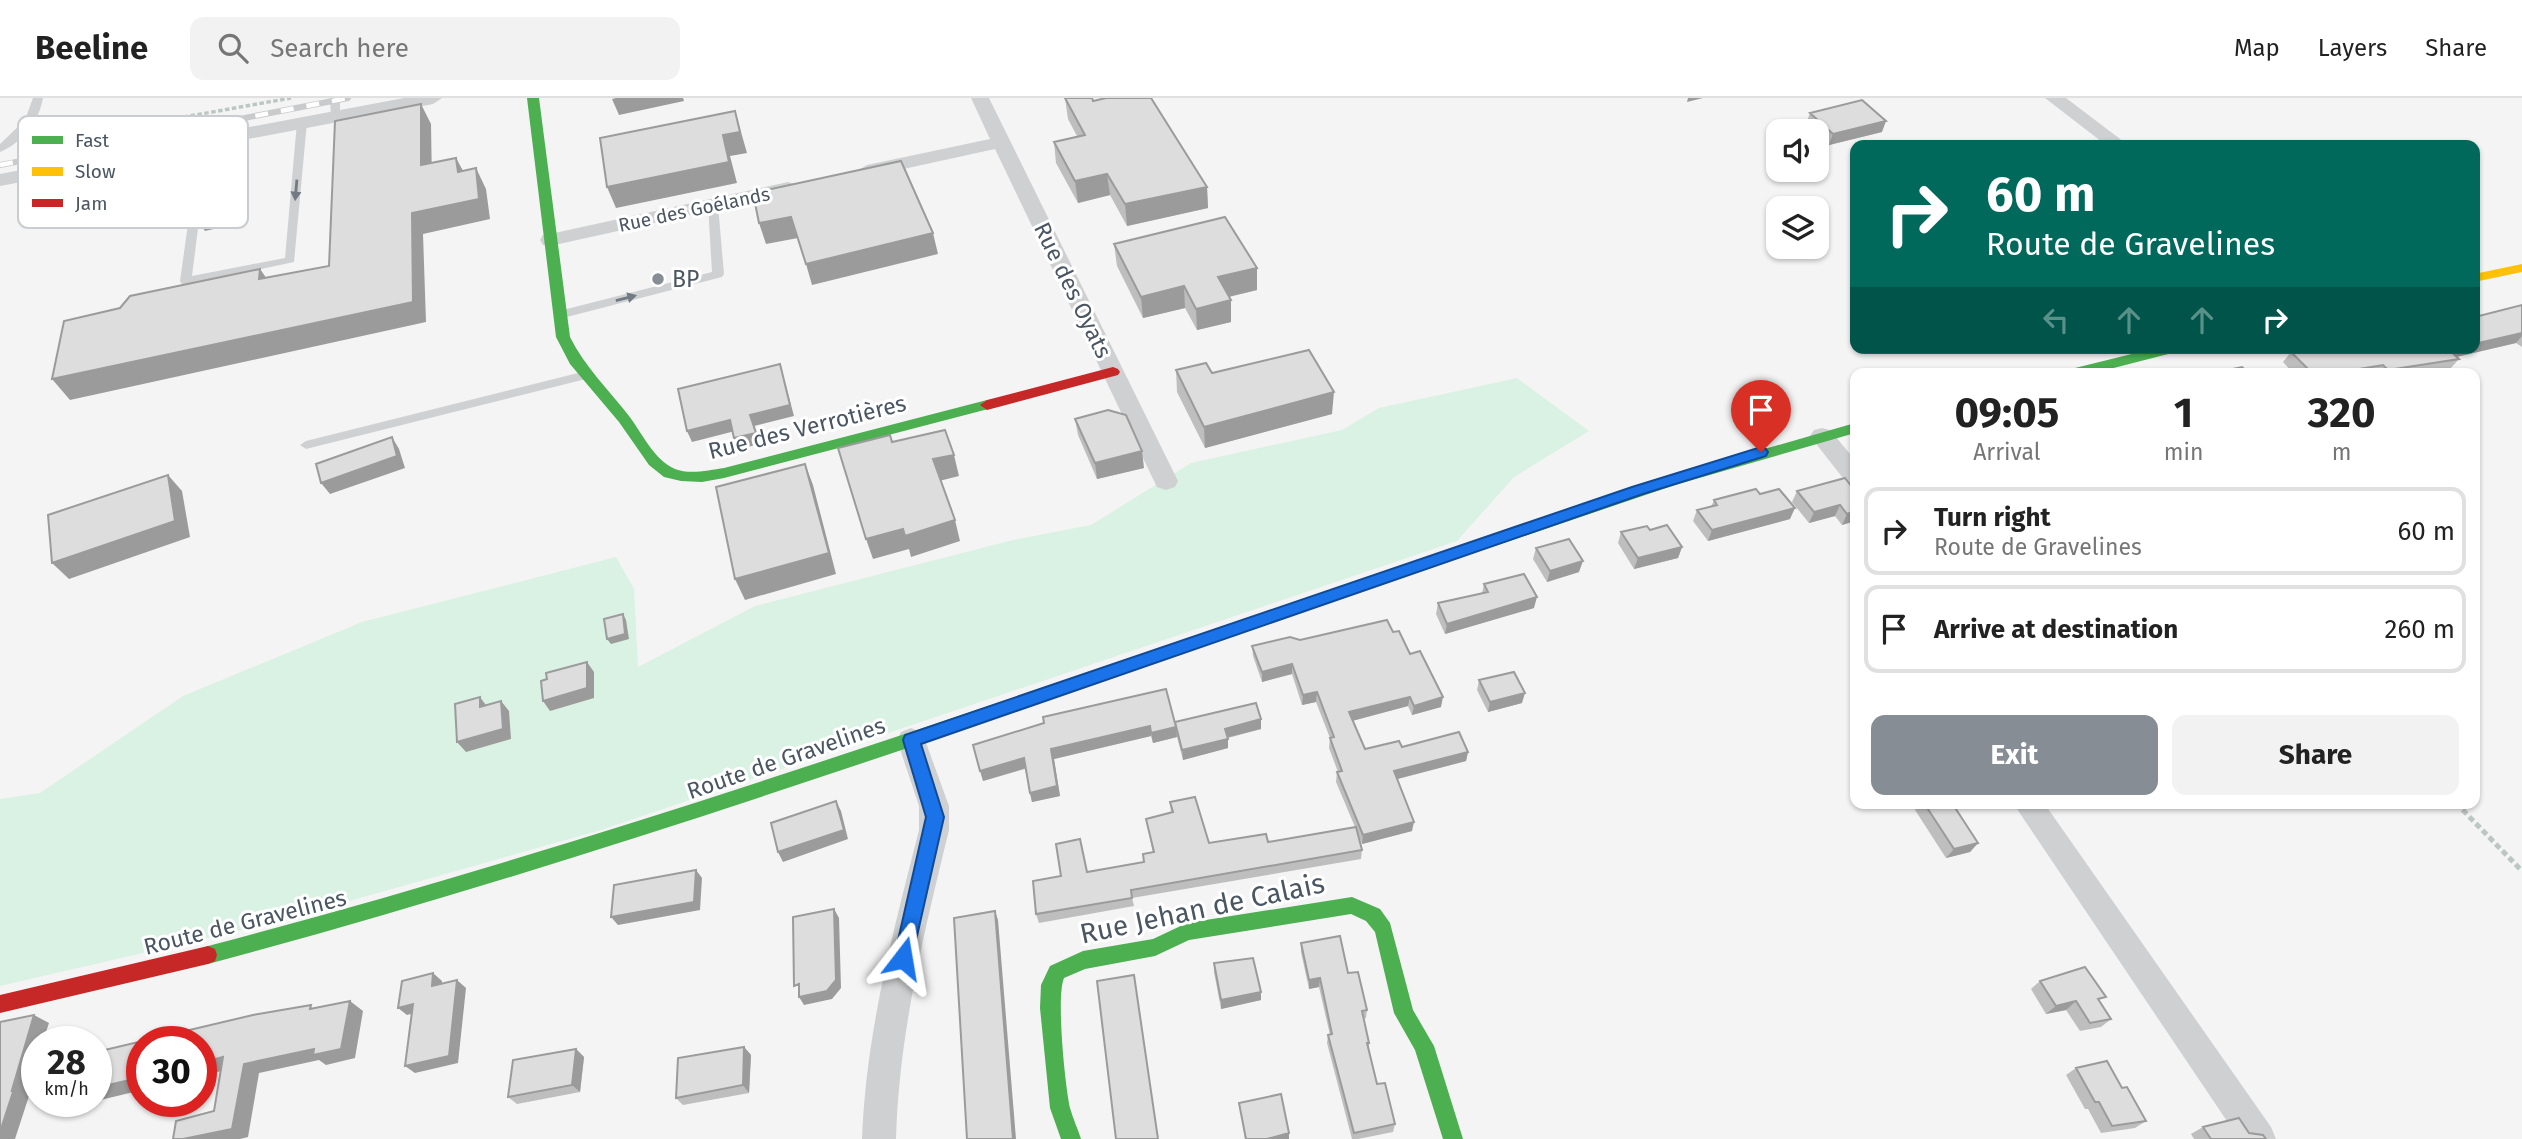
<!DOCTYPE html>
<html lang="en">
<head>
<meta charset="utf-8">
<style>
  :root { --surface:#fff; --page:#f2f2f2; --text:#222; --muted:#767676; --line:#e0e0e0; --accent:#868d94 }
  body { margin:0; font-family:"Fira Sans",sans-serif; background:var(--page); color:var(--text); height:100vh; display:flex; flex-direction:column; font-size:26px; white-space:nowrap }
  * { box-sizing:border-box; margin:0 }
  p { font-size:23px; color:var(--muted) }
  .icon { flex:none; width:38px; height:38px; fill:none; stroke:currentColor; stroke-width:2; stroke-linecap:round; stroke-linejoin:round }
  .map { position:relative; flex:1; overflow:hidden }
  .drawer { position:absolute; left:1850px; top:270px; width:630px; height:441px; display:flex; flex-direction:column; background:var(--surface); border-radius:14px; box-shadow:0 2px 5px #0004 }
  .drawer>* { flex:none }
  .top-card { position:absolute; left:1850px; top:42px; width:630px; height:214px; border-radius:14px; box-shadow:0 2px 5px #0004; background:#00695c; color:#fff; overflow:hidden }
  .controls { position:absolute; left:1766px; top:21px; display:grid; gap:14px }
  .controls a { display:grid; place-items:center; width:63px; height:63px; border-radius:14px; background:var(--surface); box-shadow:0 2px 5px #0004; font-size:35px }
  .speed { position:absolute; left:21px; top:928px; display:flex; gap:14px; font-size:35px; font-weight:700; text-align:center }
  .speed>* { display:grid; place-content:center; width:91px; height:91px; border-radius:50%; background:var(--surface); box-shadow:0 2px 5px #0004; line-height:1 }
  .speed small { font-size:18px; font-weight:400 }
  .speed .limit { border:10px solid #d22; background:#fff; color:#111 }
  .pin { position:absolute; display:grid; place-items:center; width:60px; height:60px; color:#fff; margin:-72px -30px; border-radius:50% 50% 50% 0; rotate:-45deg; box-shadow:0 0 7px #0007 }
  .pin .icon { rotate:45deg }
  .me { position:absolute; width:77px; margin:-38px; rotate:14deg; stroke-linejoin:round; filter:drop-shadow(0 0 5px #0008) }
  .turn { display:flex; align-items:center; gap:24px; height:147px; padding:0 21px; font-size:32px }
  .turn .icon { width:91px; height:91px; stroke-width:2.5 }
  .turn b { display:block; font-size:49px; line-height:60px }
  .lanes { display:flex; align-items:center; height:66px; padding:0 21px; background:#0003; justify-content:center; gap:35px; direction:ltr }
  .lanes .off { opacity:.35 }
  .eta { display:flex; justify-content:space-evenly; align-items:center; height:119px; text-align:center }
  .eta b { font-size:42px; font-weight:700; line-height:49px }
  .button { display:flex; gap:14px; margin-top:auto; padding:14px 21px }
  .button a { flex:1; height:80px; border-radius:14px; background:var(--accent); color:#fff; font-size:28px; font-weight:700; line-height:80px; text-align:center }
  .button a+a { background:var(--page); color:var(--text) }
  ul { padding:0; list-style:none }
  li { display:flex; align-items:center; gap:21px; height:88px; margin:0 14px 10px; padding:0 7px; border:4px solid var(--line); border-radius:14px }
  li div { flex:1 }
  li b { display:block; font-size:26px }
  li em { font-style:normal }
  header { display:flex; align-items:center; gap:42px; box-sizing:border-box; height:98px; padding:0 35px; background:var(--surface); border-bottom:2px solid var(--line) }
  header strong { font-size:33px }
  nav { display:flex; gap:38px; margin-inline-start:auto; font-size:24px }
  .search { width:490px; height:63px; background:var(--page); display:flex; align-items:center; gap:18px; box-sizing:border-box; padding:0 24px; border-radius:14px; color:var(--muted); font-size:26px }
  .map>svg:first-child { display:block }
</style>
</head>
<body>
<header>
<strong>Beeline</strong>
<div class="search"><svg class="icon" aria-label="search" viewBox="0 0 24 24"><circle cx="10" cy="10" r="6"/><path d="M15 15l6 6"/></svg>Search here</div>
<nav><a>Map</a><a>Layers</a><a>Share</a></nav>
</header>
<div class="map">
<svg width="2522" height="1041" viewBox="0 0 2522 1041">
  <rect width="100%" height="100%" fill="#f4f4f4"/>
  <path fill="#d9f2e3" d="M1517,280L1589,333L1514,379L1457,443L601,732L264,827L0,888V701L40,695L183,598L362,524L616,459L634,491L638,569L755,508L1013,442L1091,427L1191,365L1342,332L1379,310Z"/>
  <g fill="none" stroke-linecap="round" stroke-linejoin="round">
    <path stroke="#bcc7c4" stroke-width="3.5" stroke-dasharray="4.5 2.5" stroke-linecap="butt" d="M32,46L291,0"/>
    <path stroke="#bcc7c4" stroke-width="5" stroke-dasharray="6 3.5" stroke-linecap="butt" d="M2456,705L2522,773"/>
    <path fill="#ced0d2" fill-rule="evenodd" d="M33,0H43C39,23 22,45 0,54V46L25,22Z
      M330,0H340V20L331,18Z
      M302,21L307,24L294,164L186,187L182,186L180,183L200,41L209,43L192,178L285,160L297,24Z
      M713,104L718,107L724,176L722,179L559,221L555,220V214L712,174L708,107Z
      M586,273L592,277L590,280L306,351L300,347L306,343Z"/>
    <path fill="#ced0d2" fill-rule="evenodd" d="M404,0H442L433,6L0,88V76Z
      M971,0H989L1178,383L1175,389L1166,392L1157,389L1154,383L995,51L867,79L857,73L867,67L990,41Z
      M2045,0H2066L2128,47H2106Z
      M788,84L795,86L798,90L795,94L550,148L543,147L540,142L543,137L550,136Z
      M1822,330L1830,332L1855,362V387L1846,384L1810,338L1814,332Z
      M911,630L921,634L925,642L949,708V732C924,835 899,935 896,1041H862C866,935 893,834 919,732V708L897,642L901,634Z
      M2013,705H2044L2271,1029L2276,1041H2239Z"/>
    <path fill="#4caf50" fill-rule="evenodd" d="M527,0H539L570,239C585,269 608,291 629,318C642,335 654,362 675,371C690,377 709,372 724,370L987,302L994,307L992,310L724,380L702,384L681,383L664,379L649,367L619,324L570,266L556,239Z
      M2156,250H2182L2180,253L2094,275H2068L2075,270Z
      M1855,325V335L1675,387L1486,451L1478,445L1481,441L1664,380Z
      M1101,570L1107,572L1109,577L1107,582C809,684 512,785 208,866L201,863L199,857L201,851L208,848C510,769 805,670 1101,570Z
      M1352,799L1380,811L1390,825L1413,912L1434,948L1463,1041H1443L1415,952L1394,915L1375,834L1366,823L1351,816L1189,842L1155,858L1085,871L1064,880C1056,898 1065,988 1070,1010C1073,1021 1078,1031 1081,1041H1061L1050,1010L1040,910L1041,887L1050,868L1083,853L1153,841L1187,825Z"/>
    <path fill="#ffc107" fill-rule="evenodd" d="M2522,166V174L2474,184V176Z
      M1486,439L1491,441L1494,445L1491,449L1101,584L1095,582L1093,577L1095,572Z"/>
    <path fill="#c62828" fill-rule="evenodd" d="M1113,269L1118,271L1120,274L1118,277L987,312L980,307L987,302Z
      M208,848L215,851L217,857L215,863L208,866L0,915V897Z"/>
    <g stroke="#c9cacc" stroke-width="6">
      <path id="rail" d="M0,67L348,0"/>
    </g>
    <use href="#rail" stroke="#fff" stroke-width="4.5" stroke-dasharray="13" stroke-linecap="butt"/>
  </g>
  <path fill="#bebebf" d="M1065,0L1093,3L1207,89L1208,110L1127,128L1110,97L1078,105L1056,65L1054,44L1077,38L1068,21Z
    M1810,15L1882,34L1829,47L1816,36V33H1814L1806,26Z
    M1114,146L1257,170V192L1229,199L1231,224L1197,232L1185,210L1143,220L1117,168Z
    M2522,207V249L2516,245L2456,259L2459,261L2449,272L2429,275H2293L2283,264L2291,254L2474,250L2479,218Z
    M1176,272L1212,275L1332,316L1205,350L1177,294Z
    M1075,321L1144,370L1097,381L1078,337Z
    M1797,393H1855V423L1842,427L1835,418L1809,425L1792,404Z
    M1760,396L1790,421L1708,443L1693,423L1697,412L1711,409L1714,402Z
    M1650,432L1682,449L1678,460L1634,471L1618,445L1621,434Z
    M1536,450L1579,474L1547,484L1533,461Z
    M1484,486L1534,510L1445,536L1436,516L1438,505L1482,495Z
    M1393,534L1410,556L1441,609L1412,617L1408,608L1352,623L1365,651L1402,649L1468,654L1466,663L1398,681L1412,733L1362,746L1356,731L1362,752L1361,761L1132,800L1134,808L1039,825L1036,816L1087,774L1144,764L1153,755L1146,721L1171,715L1170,704L1209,745L1268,744L1355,729L1336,684L1337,674H1338L1329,650L1330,640L1316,604L1302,607L1292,576L1262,584L1253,558L1252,548L1300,542Z
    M1479,582L1522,605L1488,614L1477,592Z
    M1166,591L1175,624L1261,631L1228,640V650L1183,662L1177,639L1153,645L1151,638L1054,661L1060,698L1032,704L1025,671L983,683Z
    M1919,705H1952L1978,745L1970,754L1946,760L1915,712Z
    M1301,845L1348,875L1367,912L1366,920L1363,921L1369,945V950L1377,986L1395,1026L1393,1034L1358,1041H1352L1327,945L1328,937H1330L1319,889L1309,891L1301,854Z
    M1214,865L1261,902L1221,911L1214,874Z
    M2040,883L2100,903L2111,921L2101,929L2080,933L2066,912L2046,916L2031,891Z
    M744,949L751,957L749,995L683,1007L676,1000Z
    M576,951L584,959L580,994L517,1006L508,999Z
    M2076,970L2122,990L2146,1023L2135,1030L2101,1035L2088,1011H2085L2066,977Z
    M1239,1005L1289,1035V1041H1245Z
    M2203,1029L2249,1035L2266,1041H2194L2191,1036Z"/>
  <path fill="#9b9b9b" d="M616,0H683L684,3L619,17L612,1Z
    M1688,0H1703L1687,4Z
    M421,6L431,26L432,87L421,67Z
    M735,13L747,55L730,58L737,85L616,110L607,89L723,37Z
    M1886,23L1882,34L1829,47L1833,36Z
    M456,60L467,80L458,74Z
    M476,70L486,91L490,121L423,136L426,224L70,302L52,281L413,204L412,115Z
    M1107,76L1110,97L1078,105L1075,83Z
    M1207,89L1208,110L1127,128L1125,106Z
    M228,91L235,103L231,127L205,133L197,122Z
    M791,119L798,140L766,146L759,125Z
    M933,135L938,156L812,187L806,166Z
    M1257,170V192L1219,201L1218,179Z
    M260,171L274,191L259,181Z
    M1184,188L1185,210L1143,220L1141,199Z
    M1231,202V224L1197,232L1196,211Z
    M2522,235V238L2516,245L2439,263L2449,252L2456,250H2474V246Z
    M780,266L794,318L754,328L760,346L739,351L734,340L750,317Z
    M1334,294L1332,316L1205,350L1204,329Z
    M730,322L735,333L692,344L687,333Z
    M392,339L399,351L405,370L330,396L321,385Z
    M1142,353L1144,370L1097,381L1095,365Z
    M954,357L959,378L939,383L933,361Z
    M805,366L813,387L836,476L745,502L735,481Z
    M168,377L182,393L190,439L69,481L52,465Z
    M1840,407L1835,418L1809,425L1814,414Z
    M1795,410L1790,421L1708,443L1712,432Z
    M1855,413V423L1842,427L1847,416Z
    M955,422L960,443L911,459L909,451L873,461L866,441L903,431Z
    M1682,449L1678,460L1634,471L1638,460Z
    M1583,463L1579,474L1547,484L1550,473Z
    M1537,499L1534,510L1445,536L1447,526Z
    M623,516L626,522L629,541L611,546L607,541Z
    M587,564L594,574V600L550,613L543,603Z
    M1292,566V576L1262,584V574Z
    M1317,594L1316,604L1302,607L1303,597Z
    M1525,595L1522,605L1488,614L1490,604Z
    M480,599L488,610L480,609Z
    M1410,599L1408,608L1348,624L1349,614Z
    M1443,599L1441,609L1412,617L1414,608Z
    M501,603L509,613L511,641L466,654L457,644Z
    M1261,621V631L1225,640V631Z
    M1150,628L1151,638L1054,661L1060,698L1032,704L1030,695L1051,651Z
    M1176,629L1177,639L1153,645L1151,635Z
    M1228,641V650L1183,662L1182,652Z
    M1468,654L1466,663L1393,682L1394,673Z
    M1024,660L1026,670L983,683L980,673Z
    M836,703L841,713L848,741L783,764L778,754Z
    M1414,724L1412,733L1362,746L1363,737Z
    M1978,745L1970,754L1946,760L1954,751Z
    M696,772L702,780L700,812L618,827L611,819Z
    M834,811L839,820L841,890L832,901L804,907L799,899Z
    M995,813L998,822L1016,1041H1013Z
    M433,875L442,883L441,896L432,888Z
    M1320,880L1319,889L1309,891V882Z
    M457,882L466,890L458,965L415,975L405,968Z
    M1261,894V902L1221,911V902Z
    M350,903L363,913L355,960L326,967L319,962L259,975L248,1039L240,1041H183L232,1031L244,966Z
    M2076,903L2066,912L2046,916L2056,908Z
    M413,906L422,913L407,917L398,910Z
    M34,917L49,925L43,943H37V965L27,997L29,998L15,1041H0V1034L12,992Z
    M744,949L751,957L749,995L743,987Z
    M576,951L584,959L580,994L572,987Z
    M223,959L238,969L201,978V965Z
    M142,979V992L67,1010L52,1003H96V990Z
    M1289,1035V1041H1267Z"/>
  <path fill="#ddddde" stroke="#9b9b9b" stroke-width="2" d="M1065,0H1092L1093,3L1106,0H1151L1207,89L1125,106L1107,76L1075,83L1054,44L1085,37Z
    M1862,2L1886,23L1833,36L1810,15Z
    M421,6V67L456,60L458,74L476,70L479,101L412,115L413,204L52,281L64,223L120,210L130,198L260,171L259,181L329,168L335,23Z
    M735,13L740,34L723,37L729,64L607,89L600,40Z
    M901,63L933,135L806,166L791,119L759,125L753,95Z
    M1225,119L1257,170L1218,179L1231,202L1196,211L1184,188L1141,199L1114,146Z
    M2522,207V235L2474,246V216L2479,218Z
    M2313,250H2456L2449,252L2459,261L2388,272L2383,267L2335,275H2312L2291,254Z
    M1309,252L1334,294L1204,329L1176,272L1206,265L1212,275Z
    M780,266L790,307L750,317L756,335L734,340L730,322L687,333L678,291Z
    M2242,269L2248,275H2213Z
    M1108,312L1126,317L1142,353L1095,365L1075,321Z
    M945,332L954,357L933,361L955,422L905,438L903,431L866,441L838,350L890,337L892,344Z
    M392,339L397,358L321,385L316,366Z
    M805,366L829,455L735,481L716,389Z
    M168,377L175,423L52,465L48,417Z
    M1845,380L1855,393V413L1847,416L1840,407L1814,414L1797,393Z
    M1756,391L1760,396L1779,391L1795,410L1712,432L1697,412L1717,407L1714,402Z
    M1667,427L1682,449L1638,460L1621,434L1647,428L1650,432Z
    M1569,441L1583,463L1550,473L1536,450Z
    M1524,476L1537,499L1447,526L1438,505L1488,494L1484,486Z
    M623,516L625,536L607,541L604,521Z
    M1387,522L1393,534L1399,533L1410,556L1420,553L1443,599L1414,608L1410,599L1349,614L1365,651L1399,643L1402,649L1459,634L1468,654L1394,673L1414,724L1363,737L1337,674L1342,673L1330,640L1334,639L1317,594L1303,597L1292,566L1262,574L1252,548L1290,539L1300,542Z
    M587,564V590L543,603L541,583L547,581L546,575Z
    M1514,574L1525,595L1490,604L1479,582Z
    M1166,591L1176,629L1151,635L1150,628L1051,651L1057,688L1030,695L1024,660L980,673L973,647L1044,625L1043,619Z
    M480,599V609L501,603L503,631L457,644L455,606Z
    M1256,605L1261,621L1225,631L1228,641L1182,652L1175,624Z
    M1195,699L1209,745L1266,736L1268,744L1356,729L1362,752L1131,792L1132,800L1036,816L1033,783L1061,778L1056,746L1080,741L1087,774L1144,764L1143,756L1154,754L1146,721L1173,714L1170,704Z
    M836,703L844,732L778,754L771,725Z
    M1924,705H1952L1978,745L1954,751Z
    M696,772L694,804L611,819L614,787Z
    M834,811L836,882L827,893L799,899V886L794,888L793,819Z
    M995,813L1013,1041H967L954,820Z
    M1340,838L1348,875L1358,874L1367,912L1362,913L1369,945H1367L1377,986L1385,985L1395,1026L1354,1035L1328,937L1332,936L1320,880L1309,882L1301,845Z
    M1253,860L1261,894L1221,902L1214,865Z
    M2085,869L2106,899L2098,901L2111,921L2090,925L2076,903L2056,908L2040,883Z
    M433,875L432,888L457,882L449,958L405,968L413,906L398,910L402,883Z
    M1134,877L1158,1041H1116L1097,883Z
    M350,903L341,951L313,957L314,951L244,966L232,1031L183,1041H173L176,1023L214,1013L223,959L201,965V943H142V979L96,990V954L253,917L311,907L310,911Z
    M34,917L12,992L14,991L0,1034V924Z
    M744,949L743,987L676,1000L678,960Z
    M576,951L572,987L508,999L513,962Z
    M2107,963L2122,990L2127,989L2146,1023L2112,1028L2099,1004H2095L2076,970Z
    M1281,996L1289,1035L1267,1041H1246L1239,1005Z
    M2239,1020L2249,1035L2263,1037L2266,1041H2211L2203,1029Z"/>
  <defs><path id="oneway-solid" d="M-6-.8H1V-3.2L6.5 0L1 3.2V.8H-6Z" transform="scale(1.75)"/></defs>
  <g fill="#727b83">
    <use href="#oneway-solid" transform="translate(296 92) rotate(95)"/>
    <use href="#oneway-solid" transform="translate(626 200) rotate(-14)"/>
  </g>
  <path fill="#1a73e8" stroke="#114b97" stroke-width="2" d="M1761,349L1766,351L1768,354L1766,358L1643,396L921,646L944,719L912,860L910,866L903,869L896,866L894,860L926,719L903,642L905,637L1632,389Z"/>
  <circle fill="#868d94" stroke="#fff" stroke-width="2.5" cx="658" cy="181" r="7"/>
  <g text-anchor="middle" stroke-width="6" stroke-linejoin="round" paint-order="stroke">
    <g font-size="19" fill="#4a5661" stroke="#fff">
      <text transform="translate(694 111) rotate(-12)" y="7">Rue des Goélands</text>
    </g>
    <g font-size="23" fill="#4a5661" stroke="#fff" text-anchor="start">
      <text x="672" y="189">BP</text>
    </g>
    <g font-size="23" fill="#4a5661" stroke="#fff">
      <text transform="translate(1073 192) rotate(64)" y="8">Rue des Oyats</text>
      <text transform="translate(807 329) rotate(-14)" y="8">Rue des Verrotières</text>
      <text transform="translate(786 660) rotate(-19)" y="8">Route de Gravelines</text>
      <text transform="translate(245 824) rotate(-14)" y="8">Route de Gravelines</text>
    </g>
    <g font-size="28" fill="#4a5661" stroke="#fff">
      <text transform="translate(1202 810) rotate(-12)" y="10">Rue Jehan de Calais</text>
    </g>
  </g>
  <rect x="18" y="18" width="230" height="112" rx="10" fill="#fff" stroke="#c9ccd0" stroke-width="2"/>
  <rect x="32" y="38" width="31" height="8" fill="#4caf50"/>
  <rect x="32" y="69" width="31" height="9" fill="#ffc107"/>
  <rect x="32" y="101" width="31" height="8" fill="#c62828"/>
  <g font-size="19" fill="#4a5661">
    <text x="75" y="49">Fast</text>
    <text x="75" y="80">Slow</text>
    <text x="75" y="112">Jam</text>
  </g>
</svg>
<div class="controls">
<a><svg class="icon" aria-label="sound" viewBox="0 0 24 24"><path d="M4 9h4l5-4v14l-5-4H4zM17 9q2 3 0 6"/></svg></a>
<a><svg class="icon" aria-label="layers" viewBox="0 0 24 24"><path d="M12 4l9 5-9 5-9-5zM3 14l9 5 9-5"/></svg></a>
</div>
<div class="speed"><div>28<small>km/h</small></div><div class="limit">30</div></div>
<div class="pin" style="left:1761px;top:354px;background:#d93025"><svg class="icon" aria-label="arrive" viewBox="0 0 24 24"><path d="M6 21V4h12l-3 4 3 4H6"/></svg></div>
<svg class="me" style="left:903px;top:860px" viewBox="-20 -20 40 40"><path d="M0-17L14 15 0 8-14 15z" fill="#1a73e8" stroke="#fff" stroke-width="4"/></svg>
<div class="top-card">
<div class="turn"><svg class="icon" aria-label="right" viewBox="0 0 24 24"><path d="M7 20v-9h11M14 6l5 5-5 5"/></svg><div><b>60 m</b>Route de Gravelines</div></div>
<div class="lanes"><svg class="icon off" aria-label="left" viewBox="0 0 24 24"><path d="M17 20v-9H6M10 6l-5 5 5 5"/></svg><svg class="icon off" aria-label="ahead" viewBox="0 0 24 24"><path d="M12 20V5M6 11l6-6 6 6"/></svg><svg class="icon off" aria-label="ahead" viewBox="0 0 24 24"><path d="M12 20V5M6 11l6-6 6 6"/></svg><svg class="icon" aria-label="right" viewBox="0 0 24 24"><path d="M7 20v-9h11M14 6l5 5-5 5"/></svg></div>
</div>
<section class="drawer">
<div class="eta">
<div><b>09:05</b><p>Arrival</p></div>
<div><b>1</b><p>min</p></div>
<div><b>320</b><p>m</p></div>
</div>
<ul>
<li><svg class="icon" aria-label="right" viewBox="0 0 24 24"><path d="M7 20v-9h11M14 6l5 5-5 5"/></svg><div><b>Turn right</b><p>Route de Gravelines</p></div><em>60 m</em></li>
<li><svg class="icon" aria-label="arrive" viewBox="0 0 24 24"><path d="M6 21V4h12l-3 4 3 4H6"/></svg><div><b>Arrive at destination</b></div><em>260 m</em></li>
</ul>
<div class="button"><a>Exit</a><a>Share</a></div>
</section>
</div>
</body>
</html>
